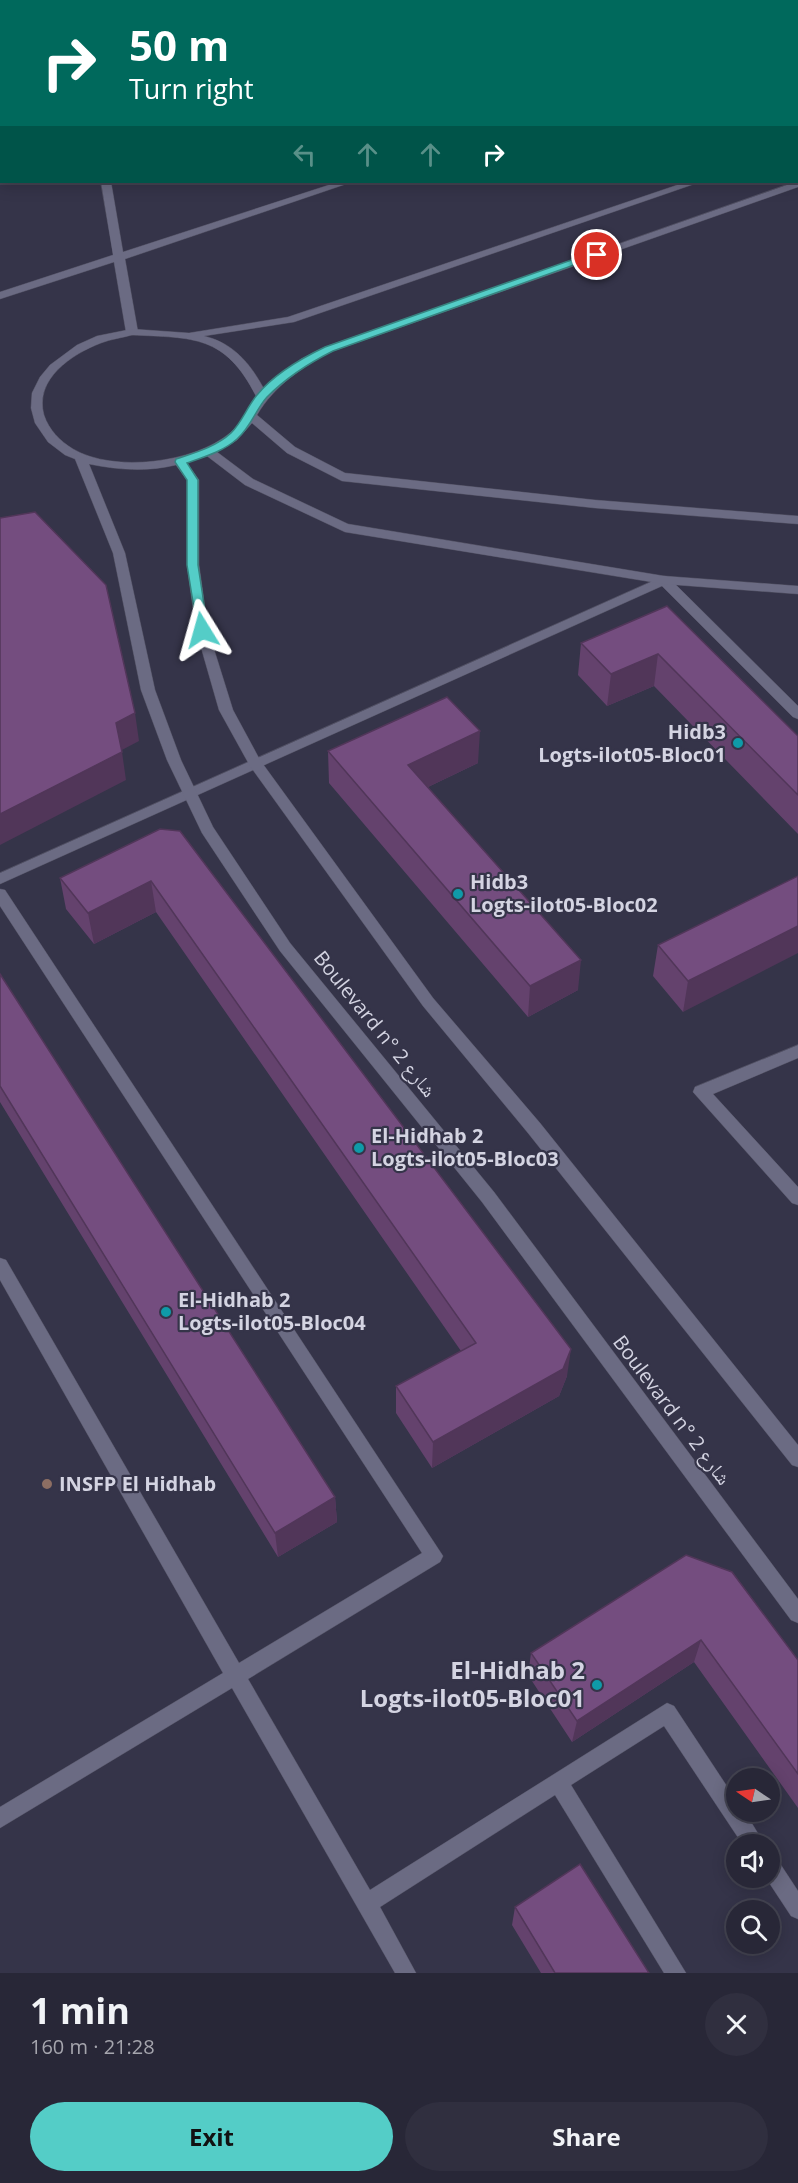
<!DOCTYPE html>
<html lang="en">
<head>
<meta charset="utf-8">
<style>
  :root { --surface:#282737; --page:#302f3f; --text:#f1f3f6; --muted:#a5a5ad; --line:#444452; --accent:#54cdc7 }
  body { margin:0; font-family:"Open Sans","Noto Naskh Arabic",sans-serif; background:var(--page); color:var(--text); height:100vh; display:flex; flex-direction:column; font-size:22px; white-space:nowrap }
  * { box-sizing:border-box; margin:0 }
  p { font-size:20px; color:var(--muted) }
  .icon { flex:none; width:33px; height:33px; fill:none; stroke:currentColor; stroke-width:2; stroke-linecap:round; stroke-linejoin:round }
  .map { position:relative; height:1973px; overflow:hidden }
  .sheet { display:flex; flex-direction:column; background:var(--surface); flex:1 }
  .sheet>* { flex:none }
  .top-card { position:absolute; left:0px; top:0px; width:798px; height:183px; box-shadow:0 3px 15px #0003,0 0 0 2px var(--line); background:#00695c; color:#fff; overflow:hidden }
  .needle { width:39px; rotate:283deg }
  .tools { position:absolute; left:726px; top:1768px; display:grid; gap:12px }
  .tools a { display:grid; place-items:center; width:54px; height:54px; border-radius:50%; background:var(--surface); box-shadow:0 3px 15px #0003,0 0 0 2px var(--line); font-size:30px }
  .pin { position:absolute; display:grid; place-items:center; width:51px; height:51px; color:#fff; margin:-26px; border:3px solid #fff; border-radius:50%; box-shadow:0 2px 6px #0007 }
  .me { position:absolute; width:66px; margin:-33px; rotate:352deg; stroke-linejoin:round; filter:drop-shadow(0 0 4px #0008) }
  .turn { display:flex; align-items:center; gap:21px; height:126px; padding:0 30px; font-size:27px }
  .turn .icon { width:78px; height:78px; stroke-width:2.5 }
  .turn b { display:block; font-size:42px; line-height:51px }
  .lanes { display:flex; align-items:center; height:57px; padding:0 30px; background:#0003; justify-content:center; gap:30px; direction:ltr }
  .lanes .off { opacity:.35 }
  .round { display:grid; place-items:center; flex:none; width:63px; height:63px; border-radius:32px; background:var(--page) }
  .overview { display:flex; align-items:center; justify-content:space-between; height:102px; padding:0 30px }
  h1 { font-size:36px; font-weight:700; line-height:45px }
  .cta { display:flex; gap:12px; margin-top:auto; padding:12px 30px }
  .cta a { flex:1; height:69px; border-radius:36px; background:var(--accent); color:#111; font-size:24px; font-weight:700; line-height:69px; text-align:center }
  .cta a+a { background:var(--page); color:var(--text) }
  .map>svg:first-child { display:block }
</style>
</head>
<body>
<div class="map">
<svg width="798" height="1973" viewBox="0 0 798 1973">
  <rect width="100%" height="100%" fill="#353449"/>
  <g fill="none" stroke-linecap="round" stroke-linejoin="round">
    <g stroke="#504f61" stroke-width="1">
      <path id="lane" d="M67,0H77V2H68Z
        M798,28V34L796,35V29Z
        M101,182H111L123,252L338,182H352L125,259L138,332L136,334L132,335L126,332L114,262L0,299V292L113,255Z"/>
    </g>
    <g stroke="#504f61" stroke-width="1">
      <path id="street" d="M664,576L668,577L798,706V719L793,717L662,586L0,884V873Z
        M0,889L5,890L443,1556L440,1562L248,1679L370,1890L667,1703L674,1706L736,1800V1812H745L765,1845H743L664,1726L571,1785L686,1973H664L555,1795L380,1907L416,1973H395L232,1688L0,1828V1807L223,1673L0,1280V1258L6,1260L239,1663L422,1553L0,906Z
        M798,1045V1058L713,1094L798,1187V1205L792,1203L693,1092L695,1087Z
        M770,1856L777,1859L798,1891V1919L791,1916L766,1878H770Z"/>
    </g>
    <g stroke="#504f61" stroke-width="1">
      <path id="secondary" d="M796,143H798L796,150Z
        M798,181V187L333,351C303,366 274,386 257,415L295,447L345,473L595,500L798,516V524L595,508L342,481L287,453L252,423L237,440L217,452L253,479L348,524L664,576L798,586V594L664,584L345,532L245,485L207,456L186,462L199,480V565L208,630L233,710L260,760L433,998L540,1123L798,1445V1467L792,1465L528,1133L423,1006L250,766L219,710L196,630L187,565V480L176,465C147,472 118,470 89,464L125,553L155,690L181,760L213,827L290,943L494,1192L798,1599V1623L791,1620L482,1202L280,951L202,833L167,760L141,690L113,553L75,459L65,455L48,442L35,423L31,408L32,393L40,377L50,365L77,345L97,336L132,329L189,333L288,317L686,182H700L294,322L204,336C233,343 250,363 264,389L301,359L325,347ZM132,335C194,338 225,335 256,396C249,409 242,424 230,433C194,463 114,473 73,449C60,441 49,430 44,415C34,379 72,354 101,343C111,339 122,338 132,335Z"/>
    </g>
    <use href="#lane" fill="#6b6b83" fill-rule="evenodd"/>
    <use href="#street" fill="#6b6b83" fill-rule="evenodd"/>
    <use href="#secondary" fill="#6b6b83" fill-rule="evenodd"/>
  </g>
  <path fill="#64426d" d="M667,606L798,736V834L654,686L607,706L578,675L581,643Z
    M328,751L478,763L428,787L578,990L528,1017L329,783Z
    M160,829L567,1376L559,1396L432,1468L396,1413V1386L461,1351L156,912L94,944L66,909L60,878Z
    M798,876L683,1012L653,976L658,945Z
    M0,974L335,1497L337,1522L278,1557L0,1102Z
    M686,1555L798,1660V1808L694,1662L572,1742L528,1675L531,1653Z
    M515,1907L649,1973H541L512,1925Z"/>
  <path fill="#513659" d="M658,654L654,686L607,706L611,674Z
    M135,713L139,741L120,751L116,723Z
    M480,731L478,763L407,797L408,765Z
    M122,752L126,780L0,845V814Z
    M151,881L156,912L94,944L88,913Z
    M798,926V953L683,1012L688,981Z
    M581,960L578,990L528,1017L530,986Z
    M571,1349L567,1376L559,1396L432,1468L433,1442Z
    M335,1497L337,1522L278,1557L275,1533Z
    M701,1640L694,1662L572,1742L577,1721Z"/>
  <path fill="#744d7f" stroke="#513659" stroke-width="1.5" d="M35,512L106,585L135,713L116,723L122,752L0,814V518Z
    M667,606L798,736V795L658,654L611,674L581,643Z
    M447,697L480,731L408,765L581,960L530,986L328,751Z
    M160,829L180,831L571,1349L563,1369L433,1442L396,1386L476,1343L151,881L88,913L60,878Z
    M798,876V926L688,981L658,945Z
    M0,974L335,1497L275,1533L0,1086Z
    M686,1555L732,1572L798,1660V1774L701,1640L577,1721L531,1653Z
    M580,1864L649,1973H555L515,1907Z"/>
  <path fill="#54cdc7" stroke="#378581" stroke-width="1.5" d="M594,252L602,255L333,351C309,363 286,378 267,397C256,409 251,427 237,439C224,451 204,457 187,463L198,480V565L208,630L207,633H198L187,565V480L175,462L176,459C194,453 216,447 231,433C242,422 247,407 257,395C274,374 302,358 325,347Z"/>
  <g fill="#0f9aa8" stroke="#353449" stroke-width="2">
    <circle cx="738" cy="743" r="6"/>
    <circle cx="458" cy="894" r="6"/>
    <circle cx="359" cy="1148" r="6"/>
    <circle cx="166" cy="1312" r="6"/>
    <circle cx="597" cy="1685" r="6"/>
  </g>
  <circle fill="#8d6e63" stroke="#353449" stroke-width="2" cx="47" cy="1484" r="6"/>
  <g text-anchor="middle" stroke-width="4.5" stroke-linejoin="round" paint-order="stroke">
    <g font-size="20" font-weight="bold" fill="#d4d4e2" stroke="#353449" text-anchor="start">
      <text x="726" y="739" text-anchor="end">Hidb3<tspan x="726" dy="23">Logts-ilot05-Bloc01</tspan></text>
      <text x="470" y="889">Hidb3<tspan x="470" dy="23">Logts-ilot05-Bloc02</tspan></text>
      <text x="371" y="1143">El-Hidhab 2<tspan x="371" dy="23">Logts-ilot05-Bloc03</tspan></text>
      <text x="178" y="1307">El-Hidhab 2<tspan x="178" dy="23">Logts-ilot05-Bloc04</tspan></text>
      <text x="59" y="1491">INSFP El Hidhab</text>
    </g>
    <g font-size="20" fill="#d4d4e2" stroke="#353449">
      <text transform="translate(375 1024) rotate(51)" y="7">Boulevard n° شارع 2</text>
      <text transform="translate(672 1410) rotate(53)" y="7">Boulevard n° شارع 2</text>
    </g>
    <g font-size="24" font-weight="bold" fill="#d4d4e2" stroke="#353449" text-anchor="end">
      <text x="585" y="1679">El-Hidhab 2<tspan x="585" dy="28">Logts-ilot05-Bloc01</tspan></text>
    </g>
  </g>
</svg>
<div class="tools">
<a><svg class="needle" viewBox="-14 -14 28 28"><path d="M0-13l5 13h-10z" fill="#e53935"/><path d="M0 13l5-13h-10z" fill="#a5a5ad"/></svg></a>
<a><svg class="icon" aria-label="sound" viewBox="0 0 24 24"><path d="M4 9h4l5-4v14l-5-4H4zM17 9q2 3 0 6"/></svg></a>
<a><svg class="icon" aria-label="search" viewBox="0 0 24 24"><circle cx="10" cy="10" r="6"/><path d="M15 15l6 6"/></svg></a>
</div>
<div class="pin" style="left:597px;top:255px;background:#d93025"><svg class="icon" aria-label="arrive" viewBox="0 0 24 24"><path d="M6 21V4h12l-3 4 3 4H6"/></svg></div>
<svg class="me" style="left:202px;top:630px" viewBox="-20 -20 40 40"><path d="M0-17L14 15 0 8-14 15z" fill="#54cdc7" stroke="#fff" stroke-width="4"/></svg>
<div class="top-card">
<div class="turn"><svg class="icon" aria-label="right" viewBox="0 0 24 24"><path d="M7 20v-9h11M14 6l5 5-5 5"/></svg><div><b>50 m</b>Turn right</div></div>
<div class="lanes"><svg class="icon off" aria-label="left" viewBox="0 0 24 24"><path d="M17 20v-9H6M10 6l-5 5 5 5"/></svg><svg class="icon off" aria-label="ahead" viewBox="0 0 24 24"><path d="M12 20V5M6 11l6-6 6 6"/></svg><svg class="icon off" aria-label="ahead" viewBox="0 0 24 24"><path d="M12 20V5M6 11l6-6 6 6"/></svg><svg class="icon" aria-label="right" viewBox="0 0 24 24"><path d="M7 20v-9h11M14 6l5 5-5 5"/></svg></div>
</div>
</div>
<section class="sheet">
<div class="overview"><div><h1>1 min</h1><p>160 m · 21:28</p></div><a class="round"><svg class="icon" aria-label="close" viewBox="0 0 24 24"><path d="M6 6l12 12M18 6L6 18"/></svg></a></div>
<div class="cta"><a>Exit</a><a>Share</a></div>
</section>
</body>
</html>
